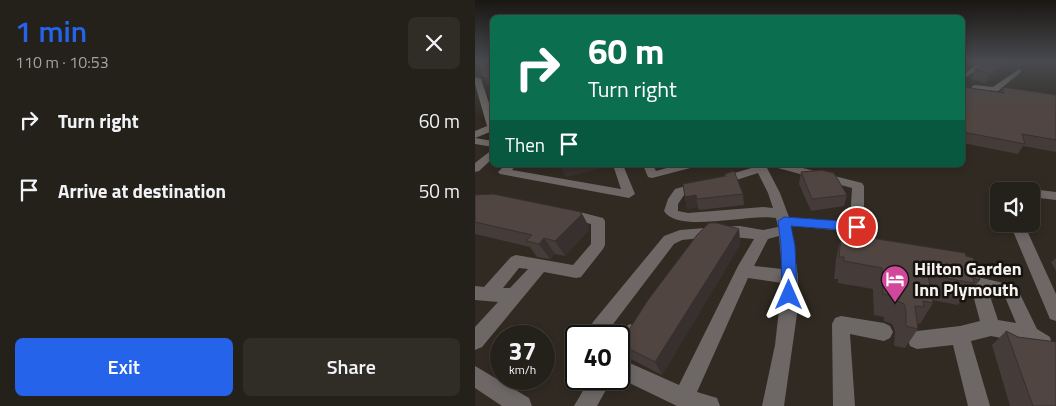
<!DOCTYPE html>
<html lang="en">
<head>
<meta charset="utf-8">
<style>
  :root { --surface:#24201a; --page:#302d27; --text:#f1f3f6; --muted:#a3a3a2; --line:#413e39; --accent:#2563eb }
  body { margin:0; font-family:"Titillium Web",sans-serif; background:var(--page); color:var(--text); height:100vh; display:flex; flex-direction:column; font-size:19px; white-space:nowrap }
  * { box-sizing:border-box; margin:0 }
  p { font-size:16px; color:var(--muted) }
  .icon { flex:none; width:28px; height:28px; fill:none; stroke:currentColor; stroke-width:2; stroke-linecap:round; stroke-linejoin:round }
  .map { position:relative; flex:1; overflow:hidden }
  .sheet { display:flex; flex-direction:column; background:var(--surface); width:475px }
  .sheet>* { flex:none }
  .banner { position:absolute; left:15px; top:15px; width:475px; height:152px; border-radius:8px; box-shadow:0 2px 8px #0003,0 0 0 1px var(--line); background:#0b6e4f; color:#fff; overflow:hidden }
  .controls { position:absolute; left:515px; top:182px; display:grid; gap:10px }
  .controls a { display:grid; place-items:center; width:50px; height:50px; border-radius:8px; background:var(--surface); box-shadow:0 2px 8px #0003,0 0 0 1px var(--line); font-size:25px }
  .speed { position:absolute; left:15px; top:325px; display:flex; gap:10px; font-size:25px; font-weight:700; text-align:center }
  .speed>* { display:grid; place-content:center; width:65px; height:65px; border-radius:50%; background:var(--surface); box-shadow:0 2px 8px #0003,0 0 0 1px var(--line); line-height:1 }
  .speed small { font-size:12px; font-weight:400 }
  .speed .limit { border:2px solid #111; border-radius:8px; background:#fff; color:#111 }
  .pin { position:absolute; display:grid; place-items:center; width:42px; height:42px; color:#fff; margin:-21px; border:2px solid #fff; border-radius:50%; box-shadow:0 1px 5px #0007 }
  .me { position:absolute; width:55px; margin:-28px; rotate:0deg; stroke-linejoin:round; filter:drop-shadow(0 0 4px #0008) }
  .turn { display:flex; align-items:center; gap:18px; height:105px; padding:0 15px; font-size:22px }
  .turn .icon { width:65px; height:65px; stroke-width:2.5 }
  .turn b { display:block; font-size:35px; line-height:42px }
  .then { display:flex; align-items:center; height:48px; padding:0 15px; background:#0003; gap:10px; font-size:19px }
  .round { display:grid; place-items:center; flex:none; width:52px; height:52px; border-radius:8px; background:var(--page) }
  .overview { display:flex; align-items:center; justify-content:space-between; height:85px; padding:0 15px }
  h1 { font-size:30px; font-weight:600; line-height:38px; color:var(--accent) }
  .action { display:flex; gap:10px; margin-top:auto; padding:10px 15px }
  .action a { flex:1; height:58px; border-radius:8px; background:var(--accent); color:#fff; font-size:20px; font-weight:600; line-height:58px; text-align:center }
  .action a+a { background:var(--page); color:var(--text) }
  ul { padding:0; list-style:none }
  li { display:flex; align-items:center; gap:15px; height:70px; padding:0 15px }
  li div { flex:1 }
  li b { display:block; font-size:19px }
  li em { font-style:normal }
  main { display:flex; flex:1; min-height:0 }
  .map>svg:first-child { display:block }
</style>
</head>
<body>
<main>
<section class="sheet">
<div class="overview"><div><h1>1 min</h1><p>110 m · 10:53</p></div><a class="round"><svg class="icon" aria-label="close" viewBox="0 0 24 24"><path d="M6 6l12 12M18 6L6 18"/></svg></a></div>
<ul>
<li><svg class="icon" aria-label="right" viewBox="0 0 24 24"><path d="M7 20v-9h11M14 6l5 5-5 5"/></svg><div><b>Turn right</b></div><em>60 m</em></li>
<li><svg class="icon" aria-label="arrive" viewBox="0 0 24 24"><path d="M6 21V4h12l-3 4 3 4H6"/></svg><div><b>Arrive at destination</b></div><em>50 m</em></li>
</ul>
<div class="action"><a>Exit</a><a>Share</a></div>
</section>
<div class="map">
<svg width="581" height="406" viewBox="0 0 581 406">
  <rect width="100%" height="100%" fill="#302a22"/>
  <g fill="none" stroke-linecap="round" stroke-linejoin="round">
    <path fill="#6d6865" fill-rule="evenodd" d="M508,61H516L488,79V74Z
      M544,69L546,70V72L523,91L500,89L496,87L500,85L518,87Z
      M0,77L6,79L18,115V133L15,132L0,138V131L12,126L0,84Z
      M0,138L18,141V147L0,144Z
      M18,149V158L4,171L0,172V163Z
      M30,165H41L37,170L146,189L138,165H148L160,194L154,198L25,174L23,172Z
      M168,165H178L181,171L202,165H220L219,167L177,178L173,177Z
      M280,165H290L292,168L305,193L314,217L375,222L377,188L299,167L298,165H316L387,183L389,186V227L387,230L382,232L316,226L323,277L322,314L309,406H287L300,345L307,283L273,278L222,392L242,398L245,406H202L144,378C144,361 138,331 155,324L161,327L164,333L151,359L148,360L204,385L263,266L279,239L247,236L242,235L240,231L242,227L265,226L288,230L303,227L301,218C275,213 203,234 189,211L193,199L200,189L218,184L228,183L230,186L228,189L209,195L203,204V211L213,213L288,207L298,208L293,193L283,173L246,185L240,181L242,178L280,167ZM304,236L307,269L279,266L293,239Z
      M528,186L543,188L545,191H524V194L522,190Z
      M556,189L581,192V200L556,197V191H551Z
      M93,209L128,218L130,221V245L128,249L106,277L101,278L69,272L7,347L0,350V327L23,302L0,300V286L9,287L36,257L41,255L98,265L116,244V224L88,217L87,214L88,211ZM44,268L53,269L35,288H28Z
      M535,224H549L581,294V321L575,319Z
      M230,228L235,229L237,233L235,237L207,240L199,244L129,336H111L118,322L189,236L205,230Z
      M503,277L541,286L562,329L575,337L577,344L575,351L568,353L552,343L516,336L496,341L515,406H493L478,345L442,349L435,346L433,340L435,334L442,331L485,326L505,321L495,284L497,279ZM514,293L530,297L541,323L523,320Z
      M366,316L409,323L415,326L418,332L415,338L409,341L375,334L380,406H358L357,324L360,318Z
      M0,366L54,398L57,406H27L0,388Z
      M115,379H137L122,406H99Z"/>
  </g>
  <path fill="#453b38" d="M0,61H18V91L15,89L8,75L5,76L0,67Z
    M538,66L510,83L496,79L500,70Z
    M488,87L525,92L528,87L581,95V152L548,146L543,154L488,143Z
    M326,172L372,195L369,206L336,211L324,184Z
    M268,194L269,205L224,210L223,207L212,209L210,197Z
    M0,195L106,212L114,227V230L90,256L80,254L75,259L62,257L55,247L0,234Z
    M264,229L265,245L187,375L154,358L145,344Z
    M371,234L491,256L505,280L488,301H486L483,305L457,300L458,303L445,324L443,323V329L430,348L419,346L420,331L417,324L409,321V317L399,315L398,289L363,283V279H359L361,259L366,237L370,238Z
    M581,258V271L576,262Z
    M531,331L543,337L581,406H535L517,345Z"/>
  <path fill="#38302e" d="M488,61H493L488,65Z
    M535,61H540L538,66L510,83L515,74Z
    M3,63L10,75L5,76L0,67V64Z
    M89,165H130L126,166L127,168L91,177L85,166Z
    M221,195L223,207L212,209L210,197Z
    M106,212L114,227V230L90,256L80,241Z
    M264,229L265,245L187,375L180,362Z
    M69,238L80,254L75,259L64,244Z"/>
  <path fill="#504541" stroke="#38302e" d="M0,61H18V87H15L12,78L8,77L3,63L0,64Z
    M514,61H535L515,74L500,70Z
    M488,87L529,93L528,87L581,95V140L547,134L550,144L488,132Z
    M347,170L359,173L372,195L337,199L326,172Z
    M259,171L268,194L222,199L221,195L210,197L208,184L251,176L250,174Z
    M18,194L106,212V215L80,241L69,238L64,244L51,241L57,235L0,222V195Z
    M234,223H242L264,229L180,362L145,344L173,300L222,235Z
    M371,234L490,253L491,256L498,258L505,280L498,278L499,283L453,275L458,303L448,301L449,307L440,306L443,329L431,326V311L429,304L420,300L419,296L408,294L407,268L369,261V257H364L366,237L371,238Z
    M531,331L543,337L581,342V406H558Z"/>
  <linearGradient id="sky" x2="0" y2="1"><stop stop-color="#1a1713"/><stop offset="0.52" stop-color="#484a4f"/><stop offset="1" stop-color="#484a4f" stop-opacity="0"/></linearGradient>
  <rect width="581" height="118" fill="url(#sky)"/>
  <path fill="#2563eb" stroke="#184099" d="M309,217L382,222L388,227L382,231L316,226L320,246L322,295L319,299L314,301L309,299L307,295L306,246L303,221Z"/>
  <defs>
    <g id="hotel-pin" transform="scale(1.4375)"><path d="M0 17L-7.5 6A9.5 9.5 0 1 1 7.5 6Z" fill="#d1479c" stroke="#161310"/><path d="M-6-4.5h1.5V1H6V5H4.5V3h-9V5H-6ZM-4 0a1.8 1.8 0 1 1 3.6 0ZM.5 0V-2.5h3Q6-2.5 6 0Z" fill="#fff"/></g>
  </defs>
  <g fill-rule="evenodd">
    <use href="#hotel-pin" x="420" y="279"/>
  </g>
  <g text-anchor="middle" stroke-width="5" stroke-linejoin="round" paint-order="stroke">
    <g font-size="18" font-weight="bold" fill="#f7f3ee" stroke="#161310" text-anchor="start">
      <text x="439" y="275">Hilton Garden<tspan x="439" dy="21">Inn Plymouth</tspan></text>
    </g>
  </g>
</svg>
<div class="controls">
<a><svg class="icon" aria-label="sound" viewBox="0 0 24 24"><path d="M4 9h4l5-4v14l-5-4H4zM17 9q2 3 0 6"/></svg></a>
</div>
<div class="speed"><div>37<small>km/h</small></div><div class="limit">40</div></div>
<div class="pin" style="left:382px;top:227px;background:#d93025"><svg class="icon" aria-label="arrive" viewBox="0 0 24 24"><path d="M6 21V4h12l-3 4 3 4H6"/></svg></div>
<svg class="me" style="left:314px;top:295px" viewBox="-20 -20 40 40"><path d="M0-17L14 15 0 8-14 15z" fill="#2563eb" stroke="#fff" stroke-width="4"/></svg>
<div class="banner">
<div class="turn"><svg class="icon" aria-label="right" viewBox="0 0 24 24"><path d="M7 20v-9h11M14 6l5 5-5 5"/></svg><div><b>60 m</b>Turn right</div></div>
<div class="then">Then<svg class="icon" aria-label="arrive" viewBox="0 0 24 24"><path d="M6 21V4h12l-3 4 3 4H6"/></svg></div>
</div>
</div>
</main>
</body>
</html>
